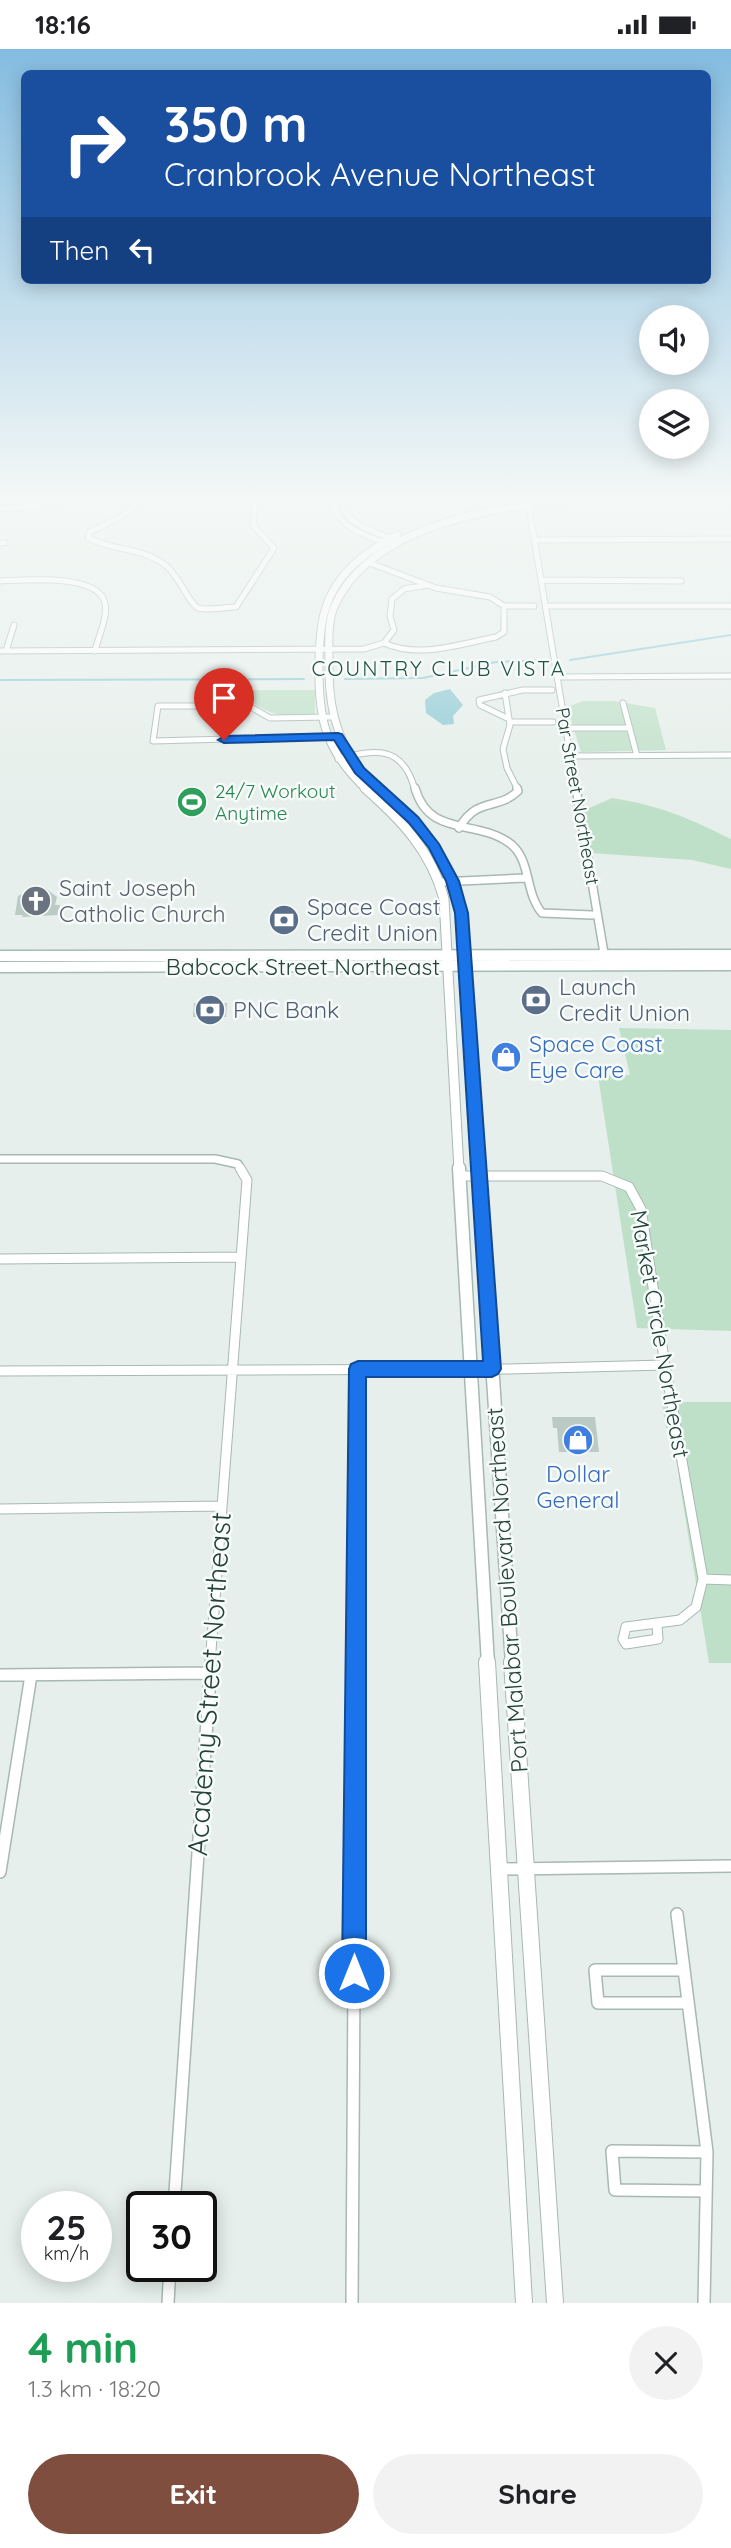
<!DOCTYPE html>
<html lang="en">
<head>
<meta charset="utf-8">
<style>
  :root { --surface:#fff; --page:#f2f2f2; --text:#202124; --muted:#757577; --accent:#7f4e3f }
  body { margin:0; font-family:Quicksand,sans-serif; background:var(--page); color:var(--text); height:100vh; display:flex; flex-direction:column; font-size:26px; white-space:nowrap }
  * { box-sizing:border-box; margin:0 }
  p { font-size:23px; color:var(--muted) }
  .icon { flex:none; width:38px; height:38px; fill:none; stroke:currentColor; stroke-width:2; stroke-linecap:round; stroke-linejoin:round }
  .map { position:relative; height:2254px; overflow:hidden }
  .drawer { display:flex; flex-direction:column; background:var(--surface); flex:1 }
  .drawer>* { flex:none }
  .guide { position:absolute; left:21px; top:21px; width:690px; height:214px; border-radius:10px; box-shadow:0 4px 18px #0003; background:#1a4fa0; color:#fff; overflow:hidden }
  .controls { position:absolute; left:639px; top:256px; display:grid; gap:14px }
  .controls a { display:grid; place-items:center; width:70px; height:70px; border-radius:50%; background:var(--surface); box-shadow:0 4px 18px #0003; font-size:35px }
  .speed { position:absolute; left:21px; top:2142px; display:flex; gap:14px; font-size:35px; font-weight:700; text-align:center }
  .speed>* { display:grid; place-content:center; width:91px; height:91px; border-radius:50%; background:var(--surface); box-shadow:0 4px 18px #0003; line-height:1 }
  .speed small { font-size:18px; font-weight:400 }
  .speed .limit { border:4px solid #111; border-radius:10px; background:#fff; color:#111 }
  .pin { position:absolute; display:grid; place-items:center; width:60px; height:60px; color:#fff; margin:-72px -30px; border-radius:50% 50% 50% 0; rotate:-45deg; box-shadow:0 0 7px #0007 }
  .pin .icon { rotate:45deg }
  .me { position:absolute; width:77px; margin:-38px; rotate:0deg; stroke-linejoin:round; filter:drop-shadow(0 0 5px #0008) }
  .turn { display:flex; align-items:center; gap:24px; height:147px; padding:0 28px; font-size:32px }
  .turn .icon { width:91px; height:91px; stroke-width:2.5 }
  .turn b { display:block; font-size:49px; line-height:60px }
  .then { display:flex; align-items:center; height:66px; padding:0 28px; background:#0003; gap:14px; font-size:26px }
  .round { display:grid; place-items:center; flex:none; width:74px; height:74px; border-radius:37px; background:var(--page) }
  .headline { display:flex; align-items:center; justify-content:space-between; height:119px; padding:0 28px }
  h1 { font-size:42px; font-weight:700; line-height:52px; color:#1e9e55 }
  .button { display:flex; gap:14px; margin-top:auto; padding:14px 28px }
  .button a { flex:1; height:80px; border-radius:42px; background:var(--accent); color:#fff; font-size:28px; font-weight:700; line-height:80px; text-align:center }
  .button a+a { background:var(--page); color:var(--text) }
  .status { display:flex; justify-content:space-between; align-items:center; height:49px; padding:0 35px; background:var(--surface); direction:ltr }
  .status svg { height:19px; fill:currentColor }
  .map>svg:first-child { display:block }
</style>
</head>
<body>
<div class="status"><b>18:16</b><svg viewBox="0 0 49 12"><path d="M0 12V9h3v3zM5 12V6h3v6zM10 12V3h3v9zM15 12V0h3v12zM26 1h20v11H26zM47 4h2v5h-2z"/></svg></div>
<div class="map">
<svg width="731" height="2254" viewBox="0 0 731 2254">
  <rect width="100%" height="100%" fill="#e6efeb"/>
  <path fill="#bfe0c8" d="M237,641H315V668C278,668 265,666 237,641Z
    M583,652H614L655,659L666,701L581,703L567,658Z
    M612,749C659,756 688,769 731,790V820L692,811L591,804L585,761Z
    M619,979L731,981V1282L637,1279L598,1027L630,1026Z
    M662,1353H731V1614H709L679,1430L678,1381L666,1379Z"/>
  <path fill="#8ec9d4" d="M450,640L463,656L453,667L454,675L443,676L426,664L425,651L434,644Z"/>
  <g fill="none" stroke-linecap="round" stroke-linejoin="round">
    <path stroke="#8ec9d4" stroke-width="2" d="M570,611L731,586
      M345,630L423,629L496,613L545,611
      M0,631L304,630"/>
  </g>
  <path fill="#bbcac4" d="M33,839H45L57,848L55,856H60L58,866L22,868L23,866H15L18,847Z
    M292,865L298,877L291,882L280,884L269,877L275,866Z
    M522,945H550L551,956L523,957Z
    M194,954H227L226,968H193Z
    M552,1368H595L599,1403H559L557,1379H553Z"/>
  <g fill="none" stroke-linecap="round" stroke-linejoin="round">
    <g stroke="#a8b8b2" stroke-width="7">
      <path id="minor-far3" d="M147,446L121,468L90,483L88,489C113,502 142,498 165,516C178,525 190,556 198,559C208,562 225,558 236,558L274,499L253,476L256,446
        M331,446C335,479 364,486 392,496
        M340,446C343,476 370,481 395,491
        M528,453L576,741
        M0,460L50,455L71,446
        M535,491L731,490
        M0,494H5
        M367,513L436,539L490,548L504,557V583L496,588C459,595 419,610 384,594
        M541,531L681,532
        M0,532C24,531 98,524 105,554C108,569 98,588 95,602
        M504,557H534
        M546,557H731
        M0,602L364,600L384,594L394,581L390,567L392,550L404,540L428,536
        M6,602L14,576
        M558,628L731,627
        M505,644L510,676L503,700L507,719L518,741
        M623,654L637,707
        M331,668L270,669L249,657H158L153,692L338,687
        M509,670L480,656L479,651L523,641H552
        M510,673H553
        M566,679H630
        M571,707L731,706
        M338,710C376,700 403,696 415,741"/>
    </g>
    <g stroke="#a8b8b2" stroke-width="10">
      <path id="minor-far2" d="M415,739C429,788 474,770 508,793C532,809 524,843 542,864L592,866
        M576,739L605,910
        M459,779C478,747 497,762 518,742L517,739
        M440,833L525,829
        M0,1110H215L238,1115L241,1121"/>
    </g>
    <g stroke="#a8b8b2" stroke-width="11">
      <path id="minor-far1" d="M461,1127H602L629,1138L641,1160L665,1316L703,1530L696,1558L680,1571L626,1578L623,1590L626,1595L658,1590L657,1576
        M0,1210L241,1208
        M0,1322L506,1320L665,1316
        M0,1460L221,1457
        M703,1530L731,1531
        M210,1615L247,1131L240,1119
        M356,1615L358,1320"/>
    </g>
    <g stroke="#a8b8b2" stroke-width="14">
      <path id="minor" d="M0,1626L209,1624
        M499,1820L731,1817
        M0,1823L31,1626
        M677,1865L707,2103L704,2254
        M684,1921H595L598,1954H688
        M706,2142L615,2141L612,2102L707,2103
        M174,2158L211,1613
        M168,2254L170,2217
        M352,2254L356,1613"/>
    </g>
    <g stroke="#a8b8b2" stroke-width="9">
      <path id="tertiary-far3" d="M704,446L731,447
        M367,741C323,700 318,667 319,610C320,586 321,563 333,542C347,516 372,499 397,486
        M380,741C340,705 328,666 329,614C329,596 327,572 335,556C385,447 595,448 698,446"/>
    </g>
    <g stroke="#a8b8b2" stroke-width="11">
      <path id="tertiary-far2" d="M365,739C401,771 431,801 444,850L459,1121
        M378,739L411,768L431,793L446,819L462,864L479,1121"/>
    </g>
    <g stroke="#a8b8b2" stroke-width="15">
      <path id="tertiary-far1" d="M459,1119L488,1615
        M479,1119L512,1615"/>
    </g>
    <g stroke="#a8b8b2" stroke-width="18">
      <path id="tertiary" d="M487,1613L524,2254
        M512,1613L555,2254"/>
    </g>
    <g stroke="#a4bbb3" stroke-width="13">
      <path id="secondary" d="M0,907L731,906
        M0,918L731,916"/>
    </g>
    <use href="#minor-far3" stroke="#fff" stroke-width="5"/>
    <use href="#minor-far2" stroke="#fff" stroke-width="7"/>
    <use href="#minor-far1" stroke="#fff" stroke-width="9"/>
    <use href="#minor" stroke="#fff" stroke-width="11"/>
    <use href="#tertiary-far3" stroke="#fff" stroke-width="7"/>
    <use href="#tertiary-far2" stroke="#fff" stroke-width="9"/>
    <use href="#tertiary-far1" stroke="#fff" stroke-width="12"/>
    <use href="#tertiary" stroke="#fff" stroke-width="16"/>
    <use href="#secondary" stroke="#fff" stroke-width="10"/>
  </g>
  <linearGradient id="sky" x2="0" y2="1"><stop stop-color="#84bce0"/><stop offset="0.59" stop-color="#f4f8f6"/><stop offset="1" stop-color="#f4f8f6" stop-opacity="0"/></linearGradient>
  <rect width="731" height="762" fill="url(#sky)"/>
  <path fill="#1a73e8" stroke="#114b97" stroke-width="2" d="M338,684L342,685L364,719L418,768L439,795L459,832L468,864L501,1320L498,1325L492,1328H366V1924L362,1933L354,1936L346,1933L342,1924L349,1320L351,1315L358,1312H483L455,864L446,832L429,799L409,774L355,724L334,691L224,694L218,691L224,687Z"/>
  <defs>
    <g id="stadium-disc" transform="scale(1.575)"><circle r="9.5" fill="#2e9e5b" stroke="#f7fbf9"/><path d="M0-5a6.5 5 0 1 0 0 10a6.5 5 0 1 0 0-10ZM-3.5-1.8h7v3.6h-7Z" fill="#fff"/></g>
    <g id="church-disc" transform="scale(1.575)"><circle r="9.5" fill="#6b7280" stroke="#f7fbf9"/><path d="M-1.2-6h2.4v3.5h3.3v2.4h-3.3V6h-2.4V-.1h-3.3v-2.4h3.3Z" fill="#fff"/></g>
    <g id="bank-disc" transform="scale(1.575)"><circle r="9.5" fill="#5c6f8a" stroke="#f7fbf9"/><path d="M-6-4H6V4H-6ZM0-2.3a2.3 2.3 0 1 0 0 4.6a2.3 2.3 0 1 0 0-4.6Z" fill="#fff"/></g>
    <g id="shop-disc" transform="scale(1.575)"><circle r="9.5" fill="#3f7fe0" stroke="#f7fbf9"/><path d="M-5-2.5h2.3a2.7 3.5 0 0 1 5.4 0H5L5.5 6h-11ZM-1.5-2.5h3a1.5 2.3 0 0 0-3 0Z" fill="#fff"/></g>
  </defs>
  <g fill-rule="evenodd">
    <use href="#stadium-disc" x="192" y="753"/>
    <use href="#church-disc" x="36" y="852"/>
    <use href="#bank-disc" x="284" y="871"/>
    <use href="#bank-disc" x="536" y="951"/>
    <use href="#bank-disc" x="210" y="961"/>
    <use href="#shop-disc" x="506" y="1008"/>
    <use href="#shop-disc" x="578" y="1391"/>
  </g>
  <g text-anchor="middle" stroke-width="5" stroke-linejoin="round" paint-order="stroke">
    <g font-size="19" fill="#27864d" stroke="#f7fbf9" text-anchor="start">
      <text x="215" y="749">24/7 Workout<tspan x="215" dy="22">Anytime</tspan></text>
    </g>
    <g font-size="19" fill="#24423a" stroke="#f7fbf9">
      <text transform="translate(578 747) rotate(80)" y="7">Par Street Northeast</text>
    </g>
    <g font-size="21" letter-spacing="2" fill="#1f5548" stroke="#f7fbf9">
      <text x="439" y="627">COUNTRY CLUB VISTA</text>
    </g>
    <g font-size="23" fill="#5b616d" stroke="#f7fbf9" text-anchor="start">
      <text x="59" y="847">Saint Joseph<tspan x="59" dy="26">Catholic Church</tspan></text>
    </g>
    <g font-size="23" fill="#4e5e75" stroke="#f7fbf9" text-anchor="start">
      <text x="307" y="866">Space Coast<tspan x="307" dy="26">Credit Union</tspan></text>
      <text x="559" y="946">Launch<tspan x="559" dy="26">Credit Union</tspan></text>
      <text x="233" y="969">PNC Bank</text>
    </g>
    <g font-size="23" fill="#24423a" stroke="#f7fbf9">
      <text x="303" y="926">Babcock Street Northeast</text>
      <text transform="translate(660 1285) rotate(80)" y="8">Market Circle Northeast</text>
      <text transform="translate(507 1541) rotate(-94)" y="8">Port Malabar Boulevard Northeast</text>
    </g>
    <g font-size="23" fill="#366cbe" stroke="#f7fbf9" text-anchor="start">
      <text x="529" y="1003">Space Coast<tspan x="529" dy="26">Eye Care</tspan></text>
      <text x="578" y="1433" text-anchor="middle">Dollar<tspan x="578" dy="26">General</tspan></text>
    </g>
    <g font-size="28" fill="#24423a" stroke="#f7fbf9">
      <text transform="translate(209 1635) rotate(-86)" y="10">Academy Street Northeast</text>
    </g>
  </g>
</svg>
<div class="controls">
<a><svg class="icon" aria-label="sound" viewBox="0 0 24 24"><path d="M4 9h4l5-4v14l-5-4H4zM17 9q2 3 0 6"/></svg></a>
<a><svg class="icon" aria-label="layers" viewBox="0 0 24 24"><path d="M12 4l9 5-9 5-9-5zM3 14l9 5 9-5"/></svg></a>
</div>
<div class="speed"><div>25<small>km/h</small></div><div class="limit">30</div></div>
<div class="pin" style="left:224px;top:691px;background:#d93025"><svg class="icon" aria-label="arrive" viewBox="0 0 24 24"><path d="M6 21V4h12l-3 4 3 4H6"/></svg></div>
<svg class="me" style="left:354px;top:1924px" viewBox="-20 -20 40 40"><circle r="17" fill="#1a73e8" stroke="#fff" stroke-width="3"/><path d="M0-11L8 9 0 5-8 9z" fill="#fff"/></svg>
<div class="guide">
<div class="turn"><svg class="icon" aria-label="right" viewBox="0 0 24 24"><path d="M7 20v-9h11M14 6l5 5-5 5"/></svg><div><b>350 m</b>Cranbrook Avenue Northeast</div></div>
<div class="then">Then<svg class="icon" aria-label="left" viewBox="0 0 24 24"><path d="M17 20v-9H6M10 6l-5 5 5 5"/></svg></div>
</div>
</div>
<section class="drawer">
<div class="headline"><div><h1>4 min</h1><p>1.3 km · 18:20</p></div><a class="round"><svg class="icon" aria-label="close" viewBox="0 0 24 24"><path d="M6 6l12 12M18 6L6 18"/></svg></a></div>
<div class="button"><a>Exit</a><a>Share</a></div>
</section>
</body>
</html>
